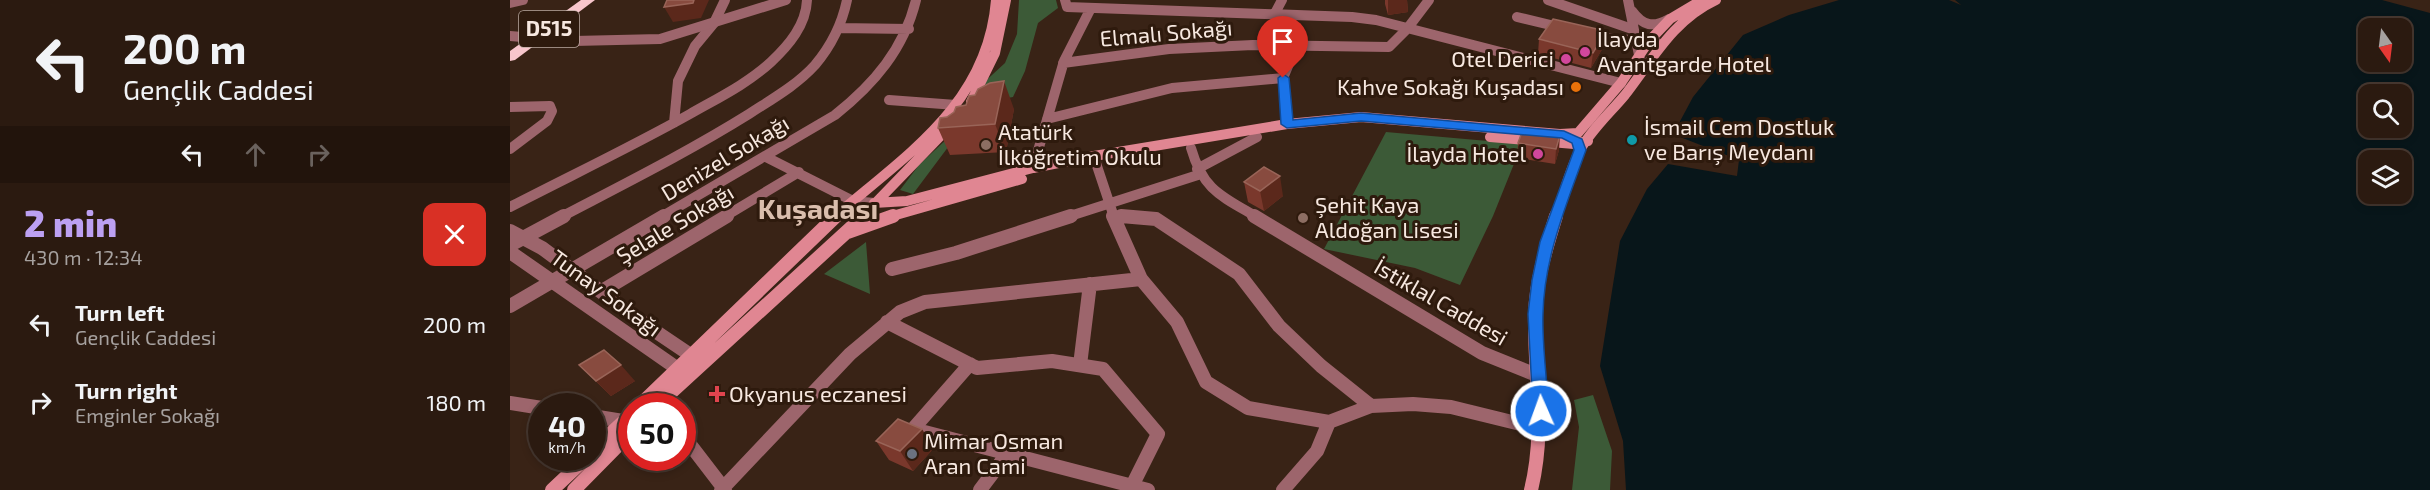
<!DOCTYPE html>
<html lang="en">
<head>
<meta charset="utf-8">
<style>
  :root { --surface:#2b1a10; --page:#332319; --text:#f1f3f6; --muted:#a6a19f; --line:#473830; --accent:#bca0f2 }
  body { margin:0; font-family:"Exo 2",sans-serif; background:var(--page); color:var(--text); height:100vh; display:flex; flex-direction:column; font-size:22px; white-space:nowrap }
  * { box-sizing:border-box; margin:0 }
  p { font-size:20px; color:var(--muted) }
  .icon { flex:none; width:33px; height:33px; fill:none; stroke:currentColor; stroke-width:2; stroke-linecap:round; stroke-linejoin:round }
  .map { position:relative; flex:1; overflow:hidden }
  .sheet { display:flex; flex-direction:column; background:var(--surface); width:510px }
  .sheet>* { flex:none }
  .guide { background:#2b1a10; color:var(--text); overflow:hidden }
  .needle { width:39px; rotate:166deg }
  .tools { position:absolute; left:1848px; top:18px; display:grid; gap:12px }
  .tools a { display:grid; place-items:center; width:54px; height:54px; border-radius:12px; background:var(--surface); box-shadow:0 3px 9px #0003,0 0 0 2px var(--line); font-size:30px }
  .speed { position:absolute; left:18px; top:393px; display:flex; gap:12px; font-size:30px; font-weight:700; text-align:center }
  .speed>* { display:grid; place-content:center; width:78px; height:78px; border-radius:50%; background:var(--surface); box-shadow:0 3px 9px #0003,0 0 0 2px var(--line); line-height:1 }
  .speed small { font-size:15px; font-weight:400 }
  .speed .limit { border:9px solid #d22; background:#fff; color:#111 }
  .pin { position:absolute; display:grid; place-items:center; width:51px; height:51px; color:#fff; margin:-62px -26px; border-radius:50% 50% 50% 0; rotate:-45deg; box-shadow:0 0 6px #0007 }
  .pin .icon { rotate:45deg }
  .me { position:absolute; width:66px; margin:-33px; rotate:358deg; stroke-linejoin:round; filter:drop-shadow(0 0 4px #0008) }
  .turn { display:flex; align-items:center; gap:21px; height:126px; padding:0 24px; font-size:27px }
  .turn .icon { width:78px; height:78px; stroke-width:2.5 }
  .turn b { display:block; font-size:42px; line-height:51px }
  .lanes { display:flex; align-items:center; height:57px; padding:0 24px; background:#0003; justify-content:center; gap:30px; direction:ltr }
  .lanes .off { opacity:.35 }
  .round { display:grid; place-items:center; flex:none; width:63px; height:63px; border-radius:12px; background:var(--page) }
  .overview { display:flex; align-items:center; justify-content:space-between; height:102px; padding:0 24px }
  h1 { font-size:36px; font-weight:800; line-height:45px; color:var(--accent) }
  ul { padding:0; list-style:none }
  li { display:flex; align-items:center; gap:18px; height:78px; padding:0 24px }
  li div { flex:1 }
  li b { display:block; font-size:22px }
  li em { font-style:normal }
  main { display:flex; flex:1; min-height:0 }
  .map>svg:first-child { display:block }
</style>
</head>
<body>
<main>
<section class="sheet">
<div class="guide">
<div class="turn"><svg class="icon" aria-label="left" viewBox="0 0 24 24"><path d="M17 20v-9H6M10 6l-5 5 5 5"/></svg><div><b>200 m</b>Gençlik Caddesi</div></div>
<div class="lanes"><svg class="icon" aria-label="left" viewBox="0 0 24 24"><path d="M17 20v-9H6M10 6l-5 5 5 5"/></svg><svg class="icon off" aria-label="ahead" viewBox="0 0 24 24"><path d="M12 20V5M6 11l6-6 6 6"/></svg><svg class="icon off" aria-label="right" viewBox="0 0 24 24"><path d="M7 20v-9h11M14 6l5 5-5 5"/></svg></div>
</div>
<div class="overview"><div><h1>2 min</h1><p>430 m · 12:34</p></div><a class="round" style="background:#d93025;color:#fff"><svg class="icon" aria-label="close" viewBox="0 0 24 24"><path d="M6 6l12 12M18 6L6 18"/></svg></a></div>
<ul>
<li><svg class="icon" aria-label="left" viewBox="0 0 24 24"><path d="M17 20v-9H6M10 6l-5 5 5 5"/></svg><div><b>Turn left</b><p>Gençlik Caddesi</p></div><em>200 m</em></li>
<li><svg class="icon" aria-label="right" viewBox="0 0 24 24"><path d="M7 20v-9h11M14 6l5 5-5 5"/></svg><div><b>Turn right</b><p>Emginler Sokağı</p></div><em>180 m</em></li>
</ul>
</section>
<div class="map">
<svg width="1920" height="490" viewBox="0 0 1920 490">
  <rect width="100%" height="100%" fill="#392316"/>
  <path fill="#3c5a37" d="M509,0H546L548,8L528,23L515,71L503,97L471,103L403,194L390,190L409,165L455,122L470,86L495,63L507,34Z
    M876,132L1012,144L983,216L950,285L905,268L814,249Z
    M356,242L360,294L314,274Z
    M1083,395L1102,451L1100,490H1062L1069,427L1064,400Z"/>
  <path fill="#08161a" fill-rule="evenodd" d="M1329,0H1439L1451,5L1445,0H1872L1920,13V490H1116L1113,441L1090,366L1110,241L1137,189L1158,164L1227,176L1229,160L1170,137L1168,125L1183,97L1233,35L1279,15ZM1858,28H1892V62H1858ZM1858,94H1892V128H1858ZM1858,160H1892V194H1858Z"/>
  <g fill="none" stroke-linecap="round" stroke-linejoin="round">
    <path stroke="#9d656c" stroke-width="10" d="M555,0L557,7L842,17L866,20L1111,83
      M1038,0L1122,29
      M0,3L13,0
      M764,15L772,0
      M1007,17L1053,28
      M328,28L399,29
      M0,36L12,37
      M1081,36C1104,41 1128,38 1151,44
      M553,63L659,49L743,45L879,47L897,29L919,0
      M773,78L786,47
      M379,100L446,105
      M0,107L40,106L42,111L37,121L0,149
      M537,119L662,88L773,78L777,124
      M164,123L168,81L185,46L204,23L215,0
      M681,148C693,190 711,196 747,217
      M256,157L343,201
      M586,163L604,217
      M523,168L554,61L581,8
      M0,207C60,176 121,147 180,114C208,98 237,84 261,62C279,45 296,25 297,0
      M603,215L627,217
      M51,217C114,184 178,152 239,114C262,99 287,85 305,65C321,46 332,24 337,0
      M151,217L325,115C364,84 394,49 406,0
      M214,217L289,172
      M557,217L691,174"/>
    <path stroke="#9d656c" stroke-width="14" d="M603,216L631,279L667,322L696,382L738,408L819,422L861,406L903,404L941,407L1031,429
      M611,216L646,219L729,274L769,326L811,366L861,406
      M744,216L972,353L1029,376
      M0,231L32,248L136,325L182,356
      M0,245L54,216
      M0,252L168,369
      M382,269L446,253L561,216
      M92,291L217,216
      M0,306L154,216
      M377,322L467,368L542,361L593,369L648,434L622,486
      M460,364L403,429L638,490
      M570,365L580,284
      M0,403L32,408
      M82,416L113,421
      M172,434L215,490
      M211,490L340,354L390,312L415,302L631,279
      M470,490L497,454
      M773,490L807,451L819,422"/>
    <path stroke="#9d656c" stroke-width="10" d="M1118,0L1132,70
      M1122,11C1133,26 1143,28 1159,19
      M21,42L150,39L276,0
      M687,169L747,137
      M343,201L364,203"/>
    <path stroke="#e08692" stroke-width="10" d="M461,102L485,53L496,0
      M980,137L1064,144L1078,141
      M364,203L397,201L523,168L584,156L777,124L851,117L1050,134L1068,133L1111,83L1139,41L1160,19L1192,0
      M324,217C396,155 478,104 486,0
      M352,217L442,124
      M379,217L512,179
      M1046,217C1053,196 1059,172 1069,152C1080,131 1100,113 1115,95C1143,59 1163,20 1206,0"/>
    <path stroke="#e08692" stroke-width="14" d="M338,232L383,216
      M129,406L326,216
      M146,406L354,216
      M82,451L122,414
      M42,490L76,458
      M64,490L122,431
      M1021,490C1036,429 1024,376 1025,315C1026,281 1036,248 1046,216"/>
    <path fill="#f8c6cc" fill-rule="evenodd" d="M71,0H85L5,60L0,61V51Z"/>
  </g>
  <path fill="#7a382c" d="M875,0H897L898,12L878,15L875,4Z
    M1029,39L1094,46L1081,68L1028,54Z
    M465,95L504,109L496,152L440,155L428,128L437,117L456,105Z
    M1012,132L1049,150L1045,164L1007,158L1008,143Z
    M734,182L773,196L754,211L738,202Z
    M69,365L125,381L101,396Z
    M366,441L424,448L403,471L379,460Z"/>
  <path fill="#5b281b" d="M184,0H199L191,18L163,22L154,7Z
    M878,0H897L898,12L878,15Z
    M1096,31L1094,46L1081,68L1083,53Z
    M494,81L504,109L496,152L485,124Z
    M1050,135L1049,150L1045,164L1046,149Z
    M770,176L773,196L754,211L750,191Z
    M111,365L125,381L101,396L86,381Z
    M412,429L424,448L403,471L390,451Z"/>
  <path fill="#884b3f" stroke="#996458" stroke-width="1.5" d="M157,0H184L183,3L154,7Z
    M1043,19L1096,31L1083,53L1029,39Z
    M494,81L485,124L428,128L430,118L437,117L444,112L446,107L456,105L459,96L465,95L468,89L480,83Z
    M1012,132L1050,135L1046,149L1008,143Z
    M754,167L770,176L750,191L734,182Z
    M94,350L111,365L86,381L69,365Z
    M388,419L412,429L390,451L366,441Z"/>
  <path fill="#1a73e8" stroke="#114b97" stroke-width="1.5" d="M773,74L779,78L783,120L851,113L1054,131L1072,139L1076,150C1057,203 1034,257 1033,314C1032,346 1037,379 1039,411L1036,416L1031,418L1025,416L1023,411L1018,314L1022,280L1030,242L1064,150L1062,143L1052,138L851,121L777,128L771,124L768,78Z"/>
  <g fill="#d1479c" stroke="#2e1a0d" stroke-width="2">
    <circle cx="1075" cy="52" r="6"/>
    <circle cx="1056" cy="59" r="6"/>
    <circle cx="1028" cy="154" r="6"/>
  </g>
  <circle fill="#e8710a" stroke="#2e1a0d" stroke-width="2" cx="1066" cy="87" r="6"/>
  <circle fill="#0f9aa8" stroke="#2e1a0d" stroke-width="2" cx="1122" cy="140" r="6"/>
  <g fill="#8d6e63" stroke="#2e1a0d" stroke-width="2">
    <circle cx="476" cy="145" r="6"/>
    <circle cx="793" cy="218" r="6"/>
  </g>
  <path fill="#e0444e" stroke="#2e1a0d" stroke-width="2" d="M204 385h6v6h6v6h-6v6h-6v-6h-6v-6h6z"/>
  <circle fill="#6b7280" stroke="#2e1a0d" stroke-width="2" cx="402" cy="454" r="6"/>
  <g text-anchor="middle" stroke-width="6" stroke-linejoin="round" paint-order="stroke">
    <rect fill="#2e1a0d" stroke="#bbaaa1" stroke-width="1.5" x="9" y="11" width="60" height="36" rx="4.5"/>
    <g font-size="21" font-weight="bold" fill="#f7e8e0">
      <text x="39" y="36">D515</text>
    </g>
    <g font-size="22" fill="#f7e8e0" stroke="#2e1a0d">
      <text transform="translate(656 33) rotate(-5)" y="8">Elmalı Sokağı</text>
      <text transform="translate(215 158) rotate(-31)" y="8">Denizel Sokağı</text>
      <text transform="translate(165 224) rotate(-31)" y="8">Şelale Sokağı</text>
      <text transform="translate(96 293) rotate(36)" y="8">Tunay Sokağı</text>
      <text transform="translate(931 302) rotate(30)" y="8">İstiklal Caddesi</text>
    </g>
    <g font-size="22" fill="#f7e8e0" stroke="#2e1a0d" text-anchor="start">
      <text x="1087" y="47">İlayda<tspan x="1087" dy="25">Avantgarde Hotel</tspan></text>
      <text x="1044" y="67" text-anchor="end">Otel Derici</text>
      <text x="1054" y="95" text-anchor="end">Kahve Sokağı Kuşadası</text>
      <text x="1134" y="135">İsmail Cem Dostluk<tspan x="1134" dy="25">ve Barış Meydanı</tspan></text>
      <text x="488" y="140">Atatürk<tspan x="488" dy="25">İlköğretim Okulu</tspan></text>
      <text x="1016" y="162" text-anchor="end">İlayda Hotel</text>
      <text x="805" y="213">Şehit Kaya<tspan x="805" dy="25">Aldoğan Lisesi</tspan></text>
      <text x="219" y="402">Okyanus eczanesi</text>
      <text x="414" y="449">Mimar Osman<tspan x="414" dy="25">Aran Cami</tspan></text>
    </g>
    <g font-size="28" font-weight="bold" fill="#dabead" stroke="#2e1a0d">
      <text x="308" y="219">Kuşadası</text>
    </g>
  </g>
</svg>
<div class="tools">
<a><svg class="needle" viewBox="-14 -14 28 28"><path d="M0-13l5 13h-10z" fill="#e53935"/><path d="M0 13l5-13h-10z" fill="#a6a19f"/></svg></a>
<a><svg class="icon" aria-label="search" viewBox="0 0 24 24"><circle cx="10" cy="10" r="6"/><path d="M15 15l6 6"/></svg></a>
<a><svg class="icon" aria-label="layers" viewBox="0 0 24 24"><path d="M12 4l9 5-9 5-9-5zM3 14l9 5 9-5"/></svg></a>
</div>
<div class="speed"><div>40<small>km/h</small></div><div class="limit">50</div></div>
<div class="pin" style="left:773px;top:78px;background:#d93025"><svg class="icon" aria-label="arrive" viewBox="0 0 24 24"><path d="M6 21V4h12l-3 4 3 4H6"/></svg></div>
<svg class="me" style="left:1031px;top:411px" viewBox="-20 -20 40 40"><circle r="17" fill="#1a73e8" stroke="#fff" stroke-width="3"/><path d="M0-11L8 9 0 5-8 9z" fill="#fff"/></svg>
</div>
</main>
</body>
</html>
